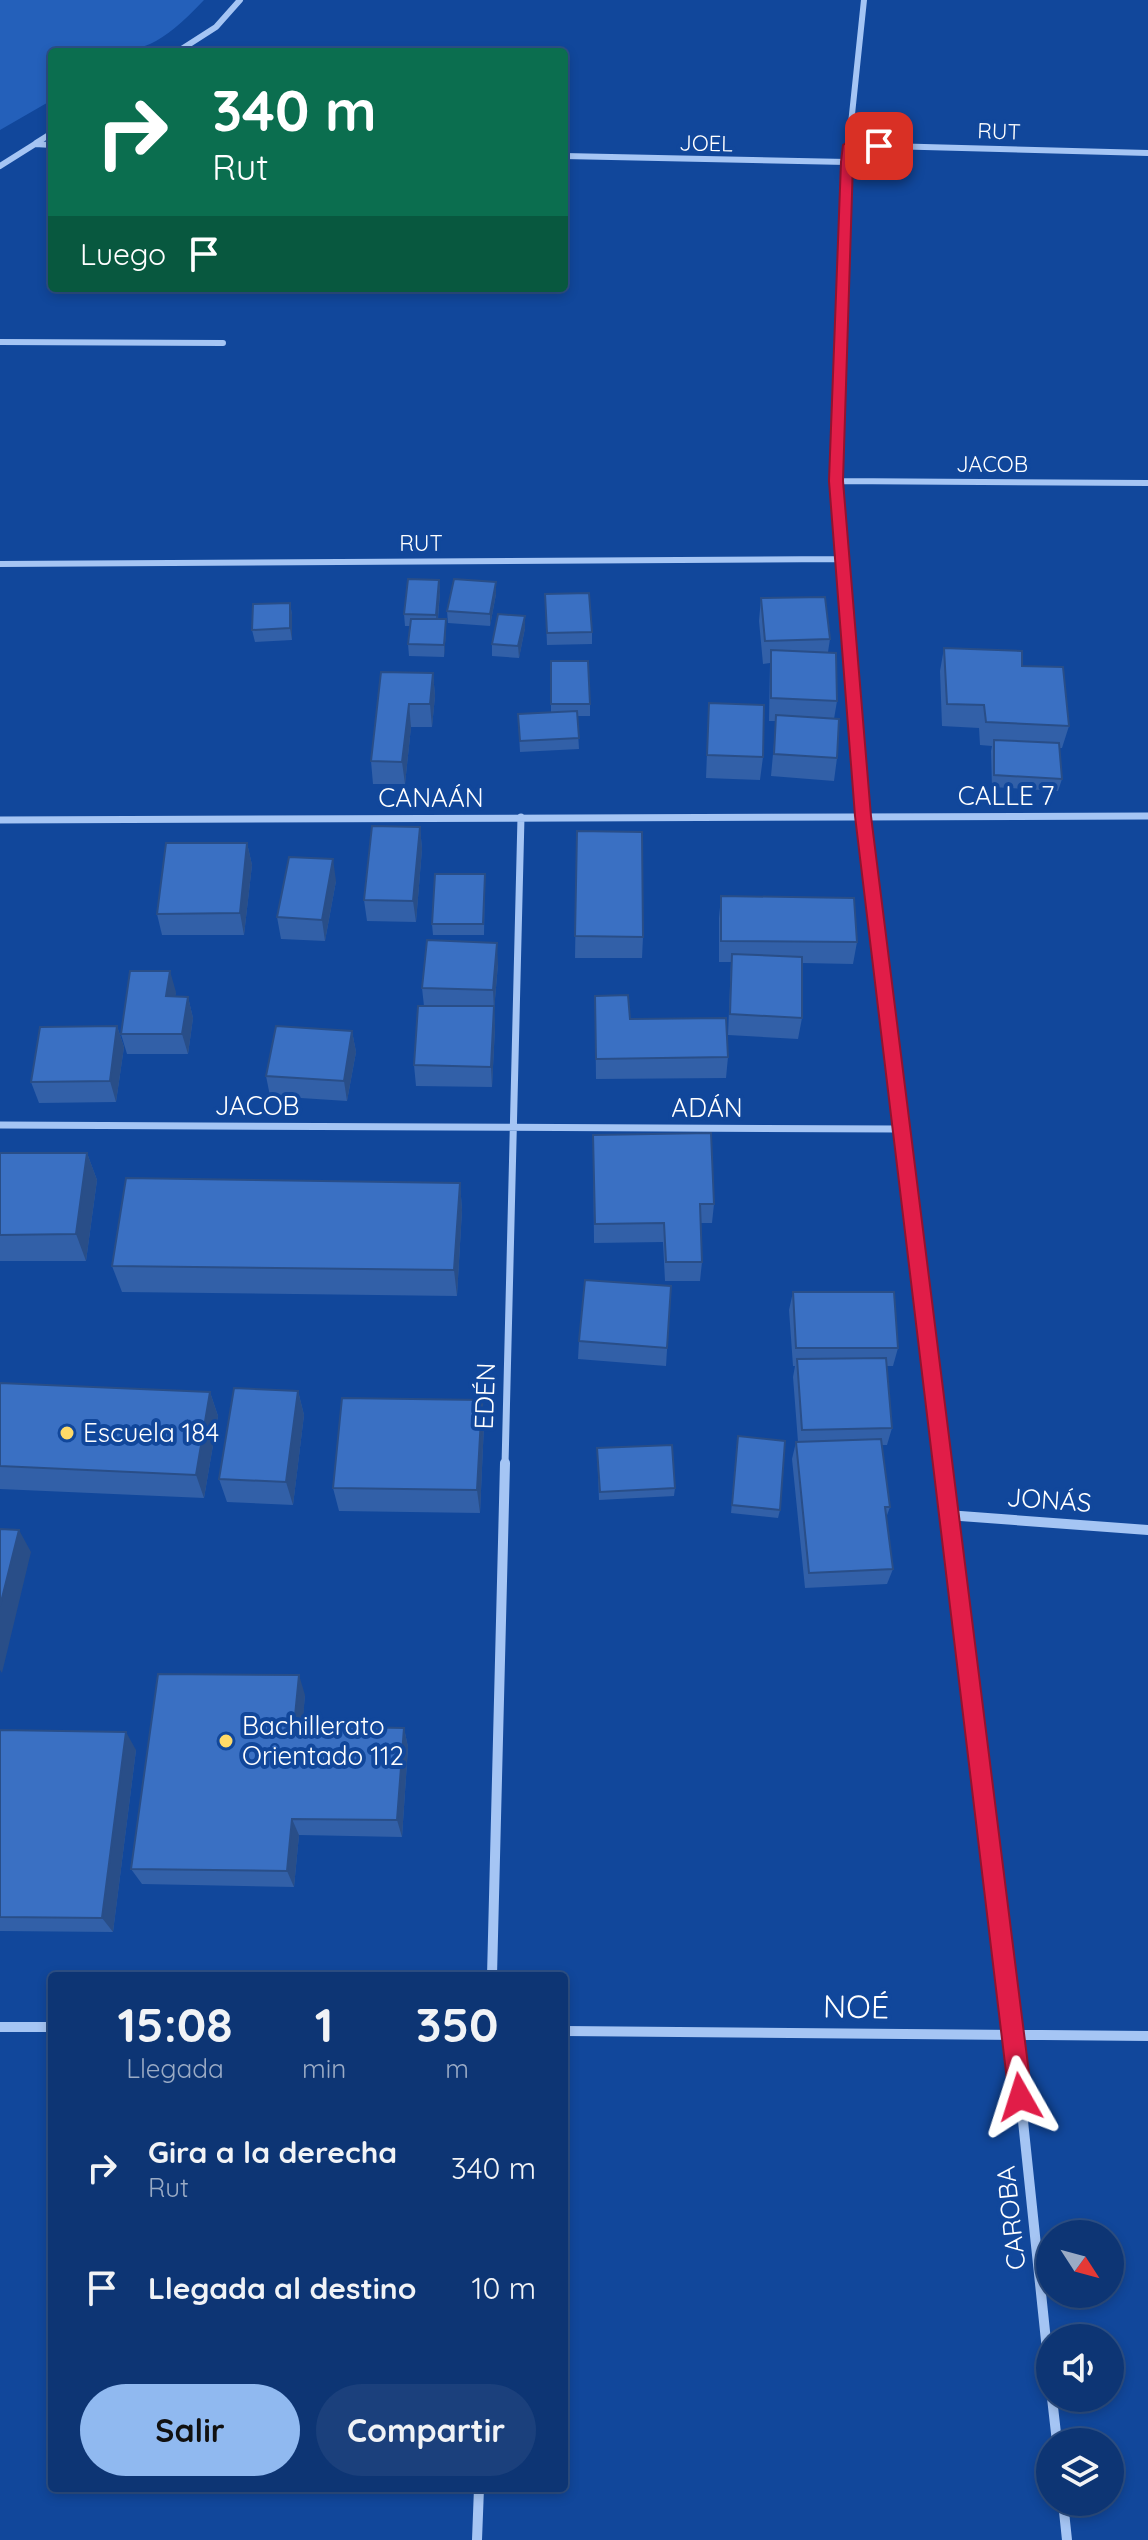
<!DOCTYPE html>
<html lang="es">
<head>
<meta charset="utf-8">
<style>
  :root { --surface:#0d3574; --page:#1b407c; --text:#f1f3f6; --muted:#9aabc5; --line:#2d5086; --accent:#90b9f0 }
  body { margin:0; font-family:Quicksand,sans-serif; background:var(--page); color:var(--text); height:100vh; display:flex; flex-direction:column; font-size:30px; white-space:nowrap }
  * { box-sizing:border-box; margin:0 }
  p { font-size:26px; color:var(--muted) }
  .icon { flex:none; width:44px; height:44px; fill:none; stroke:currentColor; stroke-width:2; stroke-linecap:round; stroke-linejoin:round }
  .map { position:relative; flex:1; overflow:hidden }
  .sheet { position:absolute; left:48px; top:1972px; width:520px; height:520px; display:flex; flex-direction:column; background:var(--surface); border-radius:8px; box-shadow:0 4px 12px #0003,0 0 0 2px var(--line) }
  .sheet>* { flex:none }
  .banner { position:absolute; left:48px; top:48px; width:520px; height:244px; border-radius:8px; box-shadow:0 4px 12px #0003,0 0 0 2px var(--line); background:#0b6e4f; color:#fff; overflow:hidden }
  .needle { width:52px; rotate:126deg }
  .controls { position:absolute; left:1036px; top:2220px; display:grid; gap:16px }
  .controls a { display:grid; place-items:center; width:88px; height:88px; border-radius:50%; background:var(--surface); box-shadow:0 4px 12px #0003,0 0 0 2px var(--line); font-size:40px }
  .pin { position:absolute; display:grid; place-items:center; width:68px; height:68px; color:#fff; margin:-34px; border-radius:16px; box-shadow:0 4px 12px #0006 }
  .me { position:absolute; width:88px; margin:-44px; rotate:354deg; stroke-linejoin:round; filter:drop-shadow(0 0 6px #0008) }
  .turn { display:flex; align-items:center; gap:28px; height:168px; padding:0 32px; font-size:36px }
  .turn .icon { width:104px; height:104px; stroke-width:2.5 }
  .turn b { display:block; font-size:56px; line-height:68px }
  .then { display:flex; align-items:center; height:76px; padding:0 32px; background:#0003; gap:16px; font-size:30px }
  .eta { display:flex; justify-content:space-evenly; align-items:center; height:136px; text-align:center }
  .eta b { font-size:48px; font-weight:800; line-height:56px }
  .cta { display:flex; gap:16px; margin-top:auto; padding:16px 32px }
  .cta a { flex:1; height:92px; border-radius:48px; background:var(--accent); color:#111; font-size:32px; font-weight:800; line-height:92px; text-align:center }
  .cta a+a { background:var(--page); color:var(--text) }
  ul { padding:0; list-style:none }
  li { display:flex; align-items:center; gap:24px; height:120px; padding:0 32px }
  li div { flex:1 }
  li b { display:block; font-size:30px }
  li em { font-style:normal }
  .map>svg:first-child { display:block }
</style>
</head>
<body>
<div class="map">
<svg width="1148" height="2540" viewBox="0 0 1148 2540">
  <rect width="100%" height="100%" fill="#11479b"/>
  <path fill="#2460ba" d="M0,0H204C147,61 130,52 52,52V100L0,130Z"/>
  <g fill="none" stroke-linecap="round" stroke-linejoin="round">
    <path stroke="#a5c5f4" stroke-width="6" d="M177,52L216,27L240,0
      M36,143L52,133
      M849,145L1148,153
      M564,156L847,162
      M0,166L35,144L52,145
      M0,342L223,343
      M836,481L1148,483
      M0,564L842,559
      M849,638L836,481L847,162L864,0"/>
    <path stroke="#a5c5f4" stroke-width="7" d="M848,636L863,816L943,1465
      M0,820L1148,816
      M0,1125L900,1129
      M505,1465L521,817"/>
    <path stroke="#a5c5f4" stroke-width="10" d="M943,1463L1014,2035L1050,2379
      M947,1515L1148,1530
      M492,1976L505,1463
      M0,2027H52
      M564,2031L1148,2036
      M1052,2398L1057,2442
      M1063,2502L1067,2540
      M477,2540L479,2488"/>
  </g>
  <path fill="#3260a8" d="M439,580L440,592L438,619L446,631L444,657L409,656L408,644L410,626H405L404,614Z
    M496,594L490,626L448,623L447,611Z
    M545,594L592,632V644L547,645Z
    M761,598L830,639L828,652L837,701L834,719L837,758L834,781L771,776L776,721H769L770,663L763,664L759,621Z
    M290,603L292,615V640L255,642L252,630Z
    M525,628L519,658L492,656V644Z
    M944,648L1022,666L1069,726L1062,748H1059L1062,779L1058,791L992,787L991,751L992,746L980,745L979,728L942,726L940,671Z
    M551,661L590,704V716H577L579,749L520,752L518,714L551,712Z
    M381,672L433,673L435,696L432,727H411L405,784H373L371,761Z
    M709,703L763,757L760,780L706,778Z
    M420,827L422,849L416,922L367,921L364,900Z
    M577,831L643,937L642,958H575Z
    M247,843L252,865L244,935H162L157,914Z
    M485,874L484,935H433L432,924Z
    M336,881L325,941L281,939L277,917Z
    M721,896L857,942L853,964L802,963V1018L798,1039L728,1035L731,962H719V918Z
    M498,964L494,1011L495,1027L492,1087L416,1086L414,1065L424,1006L422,988Z
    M176,992L175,996L188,997L193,1018L188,1054H127L121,1034Z
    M595,996L630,1019L728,1057L726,1078L596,1079Z
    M117,1026L124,1047L116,1102L39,1103L31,1082Z
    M352,1031L356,1052L347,1101L270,1096L266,1076Z
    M593,1135L714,1204L712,1223H701L702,1262L700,1281H665L663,1242L594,1243Z
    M0,1153H87L97,1180L86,1261H0Z
    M460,1183L462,1210L457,1296L122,1292L112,1266Z
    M671,1286L666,1366L578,1359L579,1341Z
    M793,1292L898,1348L893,1366H886L892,1428L887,1445H882L890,1507L886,1518L893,1569L887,1584L805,1588L792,1459L796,1442H798L793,1377L795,1366H793L789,1310Z
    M0,1383L210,1392L218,1416L204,1498L0,1489Z
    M298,1391L304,1415L293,1505L227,1502L219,1479Z
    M482,1400L484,1424L480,1513L339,1511L333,1488Z
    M738,1436L780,1510L778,1518L731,1513Z
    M597,1448L675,1488L674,1496L599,1500Z
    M305,1695L302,1726L404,1728L408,1747L402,1837L299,1835L294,1887L142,1884L131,1869Z
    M0,1730L136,1750L113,1932L0,1931Z"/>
  <path fill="#294e88" d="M439,580L440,592L437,627L436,615Z
    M496,582V594L490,626V614Z
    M290,603L292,615V640L290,628Z
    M525,616V628L519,658L518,646Z
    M446,619V631L444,657V645Z
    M433,673L435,696L432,727L430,704Z
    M409,704L411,727L405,784L402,762Z
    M420,827L422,849L416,922L413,901Z
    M247,843L252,865L244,935L240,913Z
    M333,859L336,881L325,941L322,920Z
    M497,943L498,964L494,1011L493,990Z
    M170,971L176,992L172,1017L166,996Z
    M188,997L193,1018L188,1054L182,1034Z
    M494,1006L495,1027L492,1087L491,1067Z
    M117,1026L124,1047L116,1102L110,1081Z
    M352,1031L356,1052L347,1101L344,1081Z
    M87,1153L97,1180L86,1261L76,1234Z
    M460,1183L462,1210L457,1296L454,1270Z
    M298,1391L304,1415L293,1505L286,1482Z
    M210,1392L218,1416L204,1498L196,1475Z
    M482,1400L484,1424L480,1513L477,1490Z
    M19,1530L31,1552L2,1673L0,1670V1606Z
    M299,1675L305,1695L301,1745L294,1726Z
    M404,1728L408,1747L402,1837L397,1820Z
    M126,1732L136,1750L113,1932L102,1918Z
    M292,1819L299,1835L294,1887L287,1871Z"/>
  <path fill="#3a70c3" stroke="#294e88" stroke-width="2" d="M408,579L439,580L436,615L404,614Z
    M454,579L496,582L490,614L447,611Z
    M589,593L592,632L547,633L545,594Z
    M825,597L830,639L765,641L761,598Z
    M290,603V628L252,630L253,604Z
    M498,614L525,616L518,646L492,644Z
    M411,619H446L444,645L408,644Z
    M944,648L1022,651V666L1063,667L1069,726L986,722L984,705L947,704Z
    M771,650L836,653L837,701L771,698Z
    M551,661H588L590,704H551Z
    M381,672L433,673L430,704H409L402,762L371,761Z
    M709,703L764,705L763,757L707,755Z
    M577,711L579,738L520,741L518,714Z
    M776,715L839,719L837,758L774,754Z
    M994,740L1059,743L1062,779L994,775Z
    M372,826L420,827L413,901L364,900Z
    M577,831L642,832L643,937L575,936Z
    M166,843H247L240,913L157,914Z
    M289,857L333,859L322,920L277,917Z
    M435,874H485L483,924H432Z
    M721,896L854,898L857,942L721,941Z
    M427,940L497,943L493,990L422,988Z
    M732,954L802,957V1018L730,1014Z
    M130,971H170L166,996L188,997L182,1034H121Z
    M628,995L630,1019L726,1018L728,1057L596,1059L595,996Z
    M418,1006H494L491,1067L414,1065Z
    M117,1026L110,1081L31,1082L40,1027Z
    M276,1026L352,1031L344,1081L266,1076Z
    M711,1133L714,1204H700L702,1262H666L664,1223L595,1224L593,1135Z
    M0,1153H87L76,1234L0,1235Z
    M126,1178L460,1183L454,1270L112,1266Z
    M585,1280L671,1286L667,1348L579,1341Z
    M793,1292H894L898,1348H796Z
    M886,1358L892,1428L802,1430L797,1359Z
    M0,1383L210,1392L196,1475L0,1466Z
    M234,1388L298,1391L286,1482L219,1479Z
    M342,1398L482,1400L477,1490L333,1488Z
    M738,1436L785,1441L780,1510L732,1505Z
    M881,1439L890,1507H885L893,1569L809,1573L796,1442Z
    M672,1445L675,1488L600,1492L597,1448Z
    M0,1529L19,1530L0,1606Z
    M158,1674L299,1675L294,1726L404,1728L397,1820L292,1819L287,1871L131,1869Z
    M0,1730L126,1732L102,1918L0,1917Z"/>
  <path fill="#e11d48" stroke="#92132f" stroke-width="2" d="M849,141L879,142L885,146L879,149H855L853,162L843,481L871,816L1032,2097L1028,2105L1020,2109L1012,2105L1009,2097L855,816L829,481L841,162L843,145Z"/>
  <g fill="#ffda68" stroke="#11479b" stroke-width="3">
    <circle cx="67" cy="1433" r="8"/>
    <circle cx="226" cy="1741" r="8"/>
  </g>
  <g text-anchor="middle" stroke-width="8" stroke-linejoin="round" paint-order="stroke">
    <g font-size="22" fill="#fff" stroke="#11479b">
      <text transform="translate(999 131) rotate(2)" y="8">RUT</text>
      <text transform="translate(706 143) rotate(1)" y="8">JOEL</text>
      <text x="992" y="472">JACOB</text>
      <text x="421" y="551">RUT</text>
    </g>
    <g font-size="26" fill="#fff" stroke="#11479b">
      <text x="1006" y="805">CALLE 7</text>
      <text x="431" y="807">CANAÁN</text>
      <text x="257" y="1115">JACOB</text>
      <text x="707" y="1117">ADÁN</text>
      <text transform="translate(485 1396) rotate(-88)" y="9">EDÉN</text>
      <text transform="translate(1049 1500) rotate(4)" y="9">JONÁS</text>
      <text transform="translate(1011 2218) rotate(-96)" y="9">CAROBA</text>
    </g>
    <g font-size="26" fill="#fff" stroke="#11479b" text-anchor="start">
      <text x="83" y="1442">Escuela 184</text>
      <text x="242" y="1735">Bachillerato<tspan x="242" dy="30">Orientado 112</tspan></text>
    </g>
    <g font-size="32" fill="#fff" stroke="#11479b">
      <text transform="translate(856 2007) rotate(1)" y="11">NOÉ</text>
    </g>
  </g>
</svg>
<div class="controls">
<a><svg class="needle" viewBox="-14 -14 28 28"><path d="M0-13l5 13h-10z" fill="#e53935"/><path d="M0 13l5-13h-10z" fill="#9aabc5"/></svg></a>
<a><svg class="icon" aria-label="sound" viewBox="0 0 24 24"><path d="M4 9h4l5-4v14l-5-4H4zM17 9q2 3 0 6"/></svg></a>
<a><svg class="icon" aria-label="layers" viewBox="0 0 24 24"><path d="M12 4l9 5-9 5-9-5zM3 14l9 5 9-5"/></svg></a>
</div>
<div class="pin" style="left:879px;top:146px;background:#d93025"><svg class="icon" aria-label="arrive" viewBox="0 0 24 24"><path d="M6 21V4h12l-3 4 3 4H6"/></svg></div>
<svg class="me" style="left:1020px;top:2097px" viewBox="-20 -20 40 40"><path d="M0-17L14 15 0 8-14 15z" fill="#e11d48" stroke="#fff" stroke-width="4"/></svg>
<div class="banner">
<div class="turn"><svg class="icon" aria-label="right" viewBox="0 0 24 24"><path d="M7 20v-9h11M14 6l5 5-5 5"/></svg><div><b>340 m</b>Rut</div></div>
<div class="then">Luego<svg class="icon" aria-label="arrive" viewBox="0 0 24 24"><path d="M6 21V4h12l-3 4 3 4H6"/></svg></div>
</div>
<section class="sheet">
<div class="eta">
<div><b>15:08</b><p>Llegada</p></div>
<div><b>1</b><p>min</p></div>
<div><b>350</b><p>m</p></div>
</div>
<ul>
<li><svg class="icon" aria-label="right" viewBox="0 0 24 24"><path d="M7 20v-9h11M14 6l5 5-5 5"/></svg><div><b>Gira a la derecha</b><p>Rut</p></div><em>340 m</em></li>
<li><svg class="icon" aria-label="arrive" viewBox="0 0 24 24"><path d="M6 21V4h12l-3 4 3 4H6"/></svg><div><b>Llegada al destino</b></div><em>10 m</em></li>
</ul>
<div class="cta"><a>Salir</a><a>Compartir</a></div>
</section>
</div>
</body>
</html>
